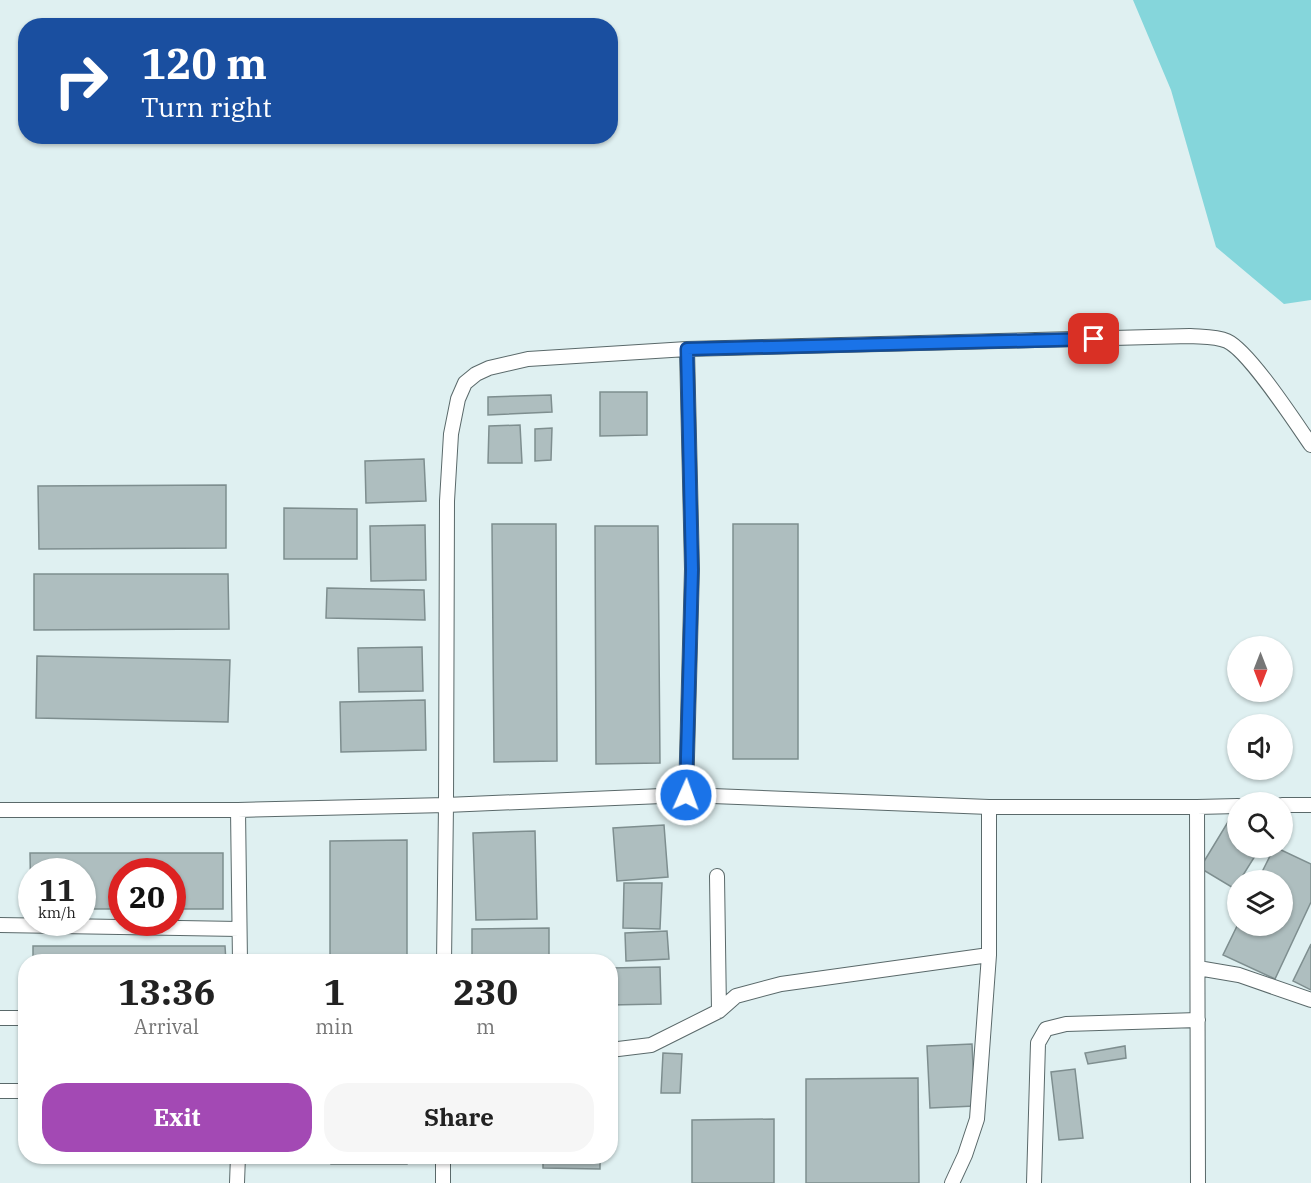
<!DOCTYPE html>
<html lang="en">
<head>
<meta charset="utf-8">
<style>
  :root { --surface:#fff; --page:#f6f6f6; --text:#222; --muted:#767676; --accent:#a349b4 }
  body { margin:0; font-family:"IBM Plex Serif",serif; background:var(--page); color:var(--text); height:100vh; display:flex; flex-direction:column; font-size:22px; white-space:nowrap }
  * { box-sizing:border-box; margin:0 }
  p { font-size:20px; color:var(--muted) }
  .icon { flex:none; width:33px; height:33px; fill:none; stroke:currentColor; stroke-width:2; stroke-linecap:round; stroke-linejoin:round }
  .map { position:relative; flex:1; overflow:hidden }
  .panel { position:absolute; left:18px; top:954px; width:600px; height:210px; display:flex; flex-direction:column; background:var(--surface); border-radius:24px; box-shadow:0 2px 4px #0004 }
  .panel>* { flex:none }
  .guide { position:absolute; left:18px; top:18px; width:600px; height:126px; border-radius:24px; box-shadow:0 2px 4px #0004; background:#1a4fa0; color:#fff; overflow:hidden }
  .needle { width:39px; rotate:180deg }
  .buttons { position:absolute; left:1227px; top:636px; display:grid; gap:12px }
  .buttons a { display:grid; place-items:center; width:66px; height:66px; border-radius:50%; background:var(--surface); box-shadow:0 2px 4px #0004; font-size:30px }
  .speed { position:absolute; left:18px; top:858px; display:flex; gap:12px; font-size:30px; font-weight:700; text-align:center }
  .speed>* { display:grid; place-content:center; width:78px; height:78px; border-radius:50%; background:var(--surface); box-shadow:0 2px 4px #0004; line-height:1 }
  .speed small { font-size:15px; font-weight:400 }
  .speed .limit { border:9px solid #d22; background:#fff; color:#111 }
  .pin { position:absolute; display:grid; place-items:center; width:51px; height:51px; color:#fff; margin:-26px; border-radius:12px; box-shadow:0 3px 9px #0006 }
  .me { position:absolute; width:66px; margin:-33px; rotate:2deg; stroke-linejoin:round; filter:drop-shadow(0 0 4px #0008) }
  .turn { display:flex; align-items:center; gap:21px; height:126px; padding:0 24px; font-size:27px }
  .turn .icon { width:78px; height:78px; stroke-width:2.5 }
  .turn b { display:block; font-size:42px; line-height:51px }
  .eta { display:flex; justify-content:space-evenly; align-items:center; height:102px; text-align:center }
  .eta b { font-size:36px; font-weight:700; line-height:42px }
  .action { display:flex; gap:12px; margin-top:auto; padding:12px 24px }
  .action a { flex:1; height:69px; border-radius:24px; background:var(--accent); color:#fff; font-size:24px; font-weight:700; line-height:69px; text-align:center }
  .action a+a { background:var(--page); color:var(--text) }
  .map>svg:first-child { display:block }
</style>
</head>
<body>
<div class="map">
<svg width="1311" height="1183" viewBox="0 0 1311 1183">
  <rect width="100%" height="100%" fill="#dff0f1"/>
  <path fill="#85d6db" d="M1133,0H1311V300L1284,304L1216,247L1171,90Z"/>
  <path fill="#aebebf" stroke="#7e8e8f" stroke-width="1.5" d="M600,392H647V435L600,436Z
    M551,395L552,412L488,415V397Z
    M520,425L522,463H488L489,426Z
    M552,428L551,460L535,461V429Z
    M424,459L426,501L366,503L365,461Z
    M226,485V548L39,549L38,486Z
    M284,508L357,509V559H284Z
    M492,524H556L557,761L494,762Z
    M733,524H798V759H733Z
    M425,525L426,580L371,581L370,526Z
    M595,526H658L660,763L596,764Z
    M34,574H228L229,629L34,630Z
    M327,588L424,590L425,620L326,618Z
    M422,647L423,691L359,692L358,648Z
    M37,656L230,660L228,722L36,718Z
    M425,700L426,750L341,752L340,702Z
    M1234,812L1238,814V848H1260L1240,880H1238V885L1235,889L1200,868Z
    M664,825L668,877L617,881L613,828Z
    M535,831L537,919L476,920L473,833Z
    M407,840V962H330V841Z
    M1274,848H1277L1311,864V902L1275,979L1223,955L1238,924V926H1282V880H1258Z
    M30,853H223V909H172V872H122V909H82V872H32L31,909Z
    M624,883H662L660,929L623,928Z
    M549,928V962H472V929Z
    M667,931L669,959L626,961L625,933Z
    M1311,944V990L1293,981Z
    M33,946H225L226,962H33Z
    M660,967L661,1004L610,1005V968Z
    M972,1044L975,1106L930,1108L927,1046Z
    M1125,1046L1126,1058L1088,1064L1085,1053Z
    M663,1053L682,1054L680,1093H661Z
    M1075,1069L1083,1138L1059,1140L1051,1072Z
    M918,1078L919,1183H806V1079Z
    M774,1119V1183H692V1120Z
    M331,1156H407V1164H331Z
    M543,1156H600V1169L543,1168Z"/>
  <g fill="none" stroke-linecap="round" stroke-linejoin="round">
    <g stroke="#5a696a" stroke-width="16">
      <path id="lane" d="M686,795L692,569L687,349
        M1282,805H1311
        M1197,807L1238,806
        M0,810H238L446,805L444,962
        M238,810L240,962
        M717,876L719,1011
        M0,925L239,929
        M1198,968L1239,975L1311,1000
        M0,1018H26
        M610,1050L651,1045L719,1011L736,996L781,984L989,955
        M0,1091H26
        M443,1156V1183
        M237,1183L238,1156
        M952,1183L965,1155L977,1119L989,955V807
        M1034,1183L1038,1043L1046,1029L1066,1024L1198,1020
        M1198,1183L1197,807H989L686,795L446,805L447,501L451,434L458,399L465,383L476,374L489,368L528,359L687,349L1190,336C1201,337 1216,336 1227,341C1249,351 1295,422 1311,445"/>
    </g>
    <use href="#lane" stroke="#fff" stroke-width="14"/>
  </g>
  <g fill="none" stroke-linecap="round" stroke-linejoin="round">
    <g stroke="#114b97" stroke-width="15">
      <path id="route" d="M686,795L692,570L687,349L1094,339"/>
    </g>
    <use href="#route" stroke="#1a73e8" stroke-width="10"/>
  </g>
</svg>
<div class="buttons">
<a><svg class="needle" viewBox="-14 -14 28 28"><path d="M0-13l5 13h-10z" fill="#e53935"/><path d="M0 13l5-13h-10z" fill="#767676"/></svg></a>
<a><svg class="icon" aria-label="sound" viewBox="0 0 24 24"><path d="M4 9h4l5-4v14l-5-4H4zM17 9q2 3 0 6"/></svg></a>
<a><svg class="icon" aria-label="search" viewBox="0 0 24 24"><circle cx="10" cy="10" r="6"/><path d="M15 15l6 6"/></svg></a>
<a><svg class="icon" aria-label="layers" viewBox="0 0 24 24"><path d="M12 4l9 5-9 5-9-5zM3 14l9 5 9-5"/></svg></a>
</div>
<div class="speed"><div>11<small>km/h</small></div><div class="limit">20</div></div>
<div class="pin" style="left:1094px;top:339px;background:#d93025"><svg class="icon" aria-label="arrive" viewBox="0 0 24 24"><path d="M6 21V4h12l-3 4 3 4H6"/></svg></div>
<svg class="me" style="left:686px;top:795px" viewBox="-20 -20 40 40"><circle r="17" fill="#1a73e8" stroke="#fff" stroke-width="3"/><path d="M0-11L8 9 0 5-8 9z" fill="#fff"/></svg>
<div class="guide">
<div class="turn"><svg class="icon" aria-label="right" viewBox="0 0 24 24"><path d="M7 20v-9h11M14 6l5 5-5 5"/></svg><div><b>120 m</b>Turn right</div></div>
</div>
<section class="panel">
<div class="eta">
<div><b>13:36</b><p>Arrival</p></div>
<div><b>1</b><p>min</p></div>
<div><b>230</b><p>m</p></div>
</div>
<div class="action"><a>Exit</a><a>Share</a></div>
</section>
</div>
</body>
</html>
